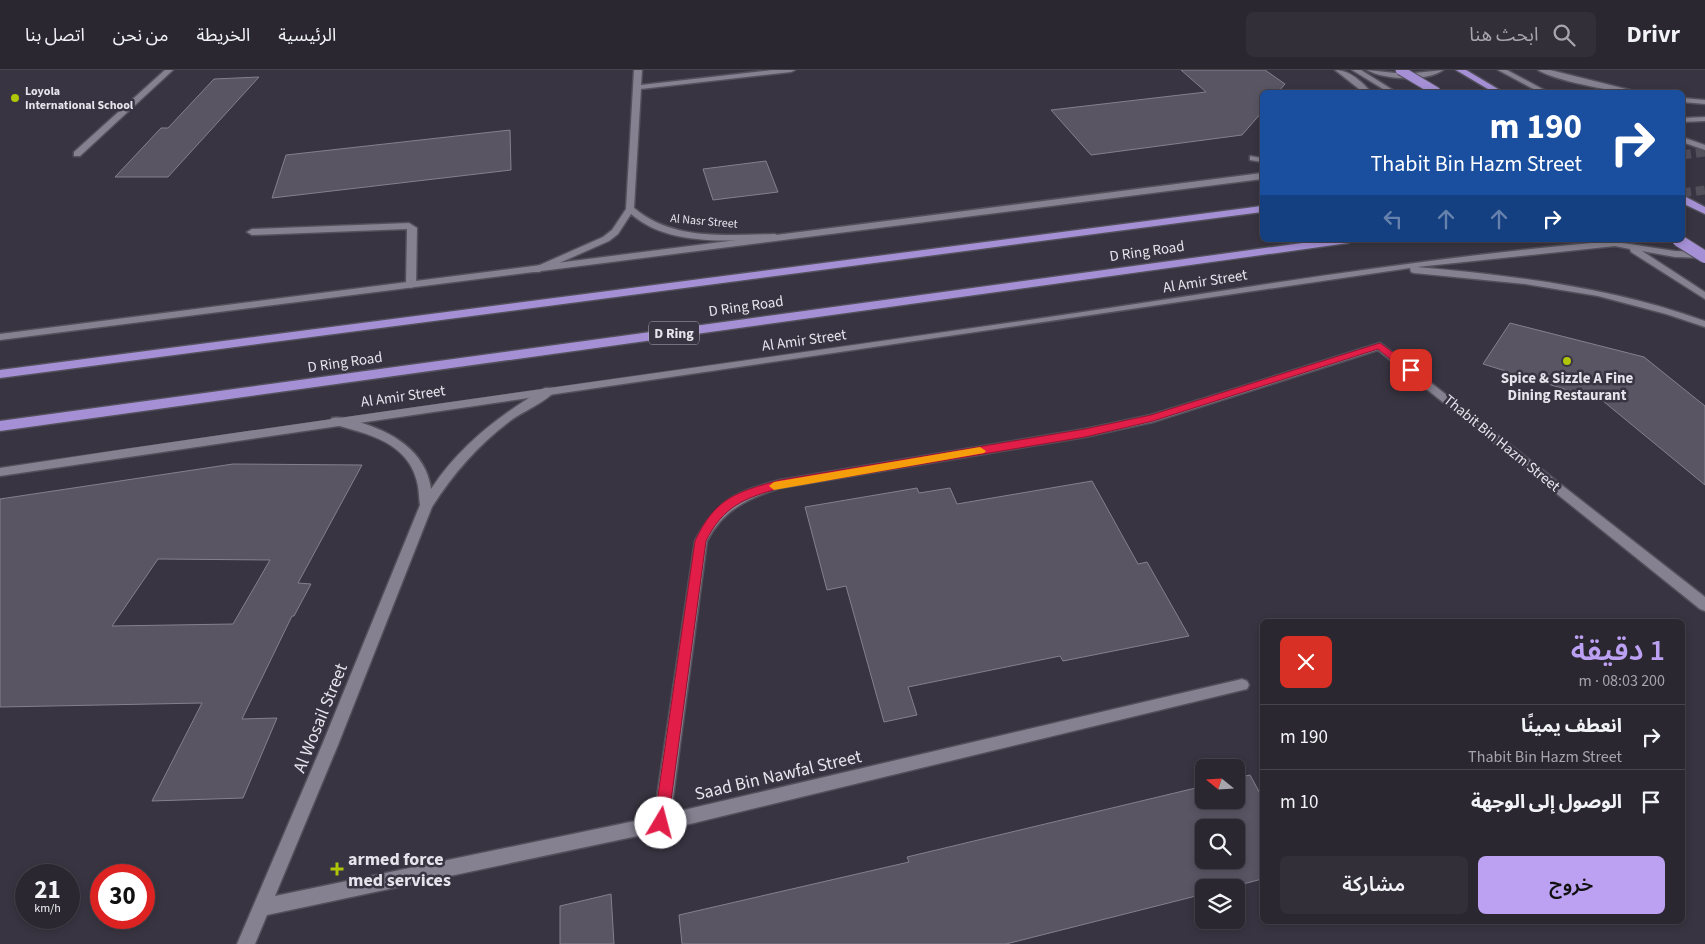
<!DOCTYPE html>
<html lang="ar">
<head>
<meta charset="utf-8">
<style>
  :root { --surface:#2a2731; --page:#322f39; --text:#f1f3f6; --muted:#a5a5ab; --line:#46444d; --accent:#bca0f2 }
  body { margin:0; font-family:"Source Sans 3","Noto Sans Arabic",sans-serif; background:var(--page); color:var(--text); direction:rtl; height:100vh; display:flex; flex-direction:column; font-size:19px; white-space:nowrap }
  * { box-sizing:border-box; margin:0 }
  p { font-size:16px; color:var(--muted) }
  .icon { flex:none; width:28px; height:28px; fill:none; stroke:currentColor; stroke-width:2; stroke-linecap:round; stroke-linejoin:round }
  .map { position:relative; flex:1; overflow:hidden; direction:ltr }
  .side { position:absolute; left:1260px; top:549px; width:425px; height:305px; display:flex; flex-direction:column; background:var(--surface); border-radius:8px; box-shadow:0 2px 8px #0003,0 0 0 1px var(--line); direction:rtl }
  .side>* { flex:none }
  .top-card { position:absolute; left:1260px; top:20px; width:425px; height:152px; border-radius:8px; box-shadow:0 2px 8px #0003,0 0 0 1px var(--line); direction:rtl; background:#1a4fa0; color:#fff; overflow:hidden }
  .needle { width:32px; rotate:288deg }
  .fabs { position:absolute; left:1195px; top:689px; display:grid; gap:10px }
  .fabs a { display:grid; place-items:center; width:50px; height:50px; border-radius:8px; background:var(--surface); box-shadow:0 2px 8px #0003,0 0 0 1px var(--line); font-size:25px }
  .speed { position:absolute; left:15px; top:794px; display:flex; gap:10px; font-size:25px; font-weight:700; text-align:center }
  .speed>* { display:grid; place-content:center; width:65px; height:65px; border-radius:50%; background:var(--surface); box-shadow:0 2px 8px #0003,0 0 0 1px var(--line); line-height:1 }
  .speed small { font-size:12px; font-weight:400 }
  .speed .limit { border:8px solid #d22; background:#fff; color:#111 }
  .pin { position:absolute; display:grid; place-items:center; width:42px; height:42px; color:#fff; margin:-21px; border-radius:10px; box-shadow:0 2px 8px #0006 }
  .me { position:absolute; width:55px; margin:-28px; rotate:8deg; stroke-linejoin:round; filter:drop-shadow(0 0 4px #0008) }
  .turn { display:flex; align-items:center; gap:18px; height:105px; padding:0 20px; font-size:22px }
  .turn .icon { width:65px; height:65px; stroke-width:2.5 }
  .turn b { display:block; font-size:35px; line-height:42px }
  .lanes { display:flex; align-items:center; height:48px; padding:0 20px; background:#0003; justify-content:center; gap:25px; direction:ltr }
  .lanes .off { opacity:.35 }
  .round { display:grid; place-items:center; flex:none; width:52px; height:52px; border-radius:8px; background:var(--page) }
  .overview { display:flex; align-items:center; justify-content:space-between; height:85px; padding:0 20px }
  h1 { font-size:30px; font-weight:600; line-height:38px; color:var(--accent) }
  .primary-button { display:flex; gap:10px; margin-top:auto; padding:10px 20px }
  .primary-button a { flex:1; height:58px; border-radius:8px; background:var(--accent); color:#111; font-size:20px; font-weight:600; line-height:58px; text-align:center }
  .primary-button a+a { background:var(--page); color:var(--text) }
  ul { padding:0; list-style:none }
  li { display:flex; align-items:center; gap:15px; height:65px; padding:0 20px; border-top:1px solid var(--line) }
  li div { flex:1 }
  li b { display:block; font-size:19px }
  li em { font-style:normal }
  header { display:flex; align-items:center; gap:30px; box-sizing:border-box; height:70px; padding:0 25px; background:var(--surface); border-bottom:1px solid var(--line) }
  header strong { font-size:24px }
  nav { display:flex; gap:28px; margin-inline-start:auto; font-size:18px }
  .search { width:350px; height:45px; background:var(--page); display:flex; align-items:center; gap:12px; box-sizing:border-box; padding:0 18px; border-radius:8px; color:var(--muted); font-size:19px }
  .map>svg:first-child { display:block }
</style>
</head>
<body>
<header>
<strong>Drivr</strong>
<div class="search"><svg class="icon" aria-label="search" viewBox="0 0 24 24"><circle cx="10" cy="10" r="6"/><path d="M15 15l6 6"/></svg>ابحث هنا</div>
<nav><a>الرئيسية</a><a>الخريطة</a><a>من نحن</a><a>اتصل بنا</a></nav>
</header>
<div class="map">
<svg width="1705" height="874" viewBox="0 0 1705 874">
  <rect width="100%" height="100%" fill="#383441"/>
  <path fill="#595563" stroke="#84808f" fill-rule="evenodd" d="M1181,0H1265L1285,14L1278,22H1262V42L1242,65L1091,85L1051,40L1206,22Z
    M259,7L168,107H115L161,58H168L214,9Z
    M510,60L511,100L272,128L286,85Z
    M766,91L778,122L713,130L703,99Z
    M1510,253L1644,287L1705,336V415L1603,331L1483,294Z
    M233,394L362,395L298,513L311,514L294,546H292L242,649L277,648L243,728L152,731L202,633L0,637V429ZM158,489L270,490L233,554L112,556Z
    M1092,411L1138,494L1147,492L1189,566L1063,591L1060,586L908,617L917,645L884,652L846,516L827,520L805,437L917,418L919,423L950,418L957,434Z
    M1250,705L1262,727V809L1228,818H1204V824L1006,874H682L679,845L909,792L907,787L1204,716V730H1236V708ZM1204,758H1236V790H1204Z
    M611,824L614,874H560V836Z"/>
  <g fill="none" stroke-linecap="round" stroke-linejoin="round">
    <path stroke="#524e5a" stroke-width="9" stroke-dasharray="9 5" stroke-linecap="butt" d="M1682,85L1705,82
      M1682,123L1705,120"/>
    <g stroke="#52505b" stroke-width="3">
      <path id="minor" d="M165,0H173L80,86H74V82Z
        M634,0H642L641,15L772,0H795L791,2L641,19L634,138C673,171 727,165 775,164L780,167L775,170C728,170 669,177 631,144L618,164L609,171L539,202H533V198L603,167L612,160L626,139Z
        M409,153L417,158L416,215L411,218L406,215L407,159L252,165L247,162L252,159Z
        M1380,273L1705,527V541L1700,539L1378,280L1153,352L1085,367L780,418C748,428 723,440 707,471L671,743L1242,609L1247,611L1249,615L1247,619L661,761L267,845L255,874H237L322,675L420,435C419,429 419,422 418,416C410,372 368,364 332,354L330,351L332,348C340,346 351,350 359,352C392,362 426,381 431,419C460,375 500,345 545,318H553L555,321C546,332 522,342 510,351C478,375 453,404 432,437L338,675L275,826L654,747L695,471C717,429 736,422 780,410L1085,359L1151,345Z"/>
    </g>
    <g stroke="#52505b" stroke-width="3">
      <path id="secondary" d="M1335,0C1350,0 1362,12 1371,22H1363Z
        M1352,0H1361L1396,22H1388Z
        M1367,0L1405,4L1443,0C1427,12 1384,10 1367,0Z
        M1498,0H1507L1548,22H1539Z
        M1538,0H1550L1638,22C1620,24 1553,10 1538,0Z
        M1682,28L1705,30V34L1682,32Z
        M1705,47V51L1682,52V48Z
        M1682,67L1705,75V80L1682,72Z
        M1250,86L1262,88V92L1250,90Z
        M1262,103V109L0,270V264Z
        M1603,170L1675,181L1705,182V188L1675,187L1642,181L1705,222V229L1631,182L1630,179L1615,176L1417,197C1516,206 1612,217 1705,251V257L1666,244L1598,226L1525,214L1414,203L1411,202L1410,198L0,406V398C340,346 681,300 1022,251C1215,223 1407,189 1602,172Z"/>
    </g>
    <g stroke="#52505b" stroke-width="3">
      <path id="motorway" d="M1456,0H1466L1503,22H1493Z
        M1682,125L1705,137V144L1682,133Z
        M1262,136V142L0,308V300Z
        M1324,170H1354L1348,173L0,361V351Z"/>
    </g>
    <use href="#minor" fill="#858190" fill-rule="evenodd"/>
    <use href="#secondary" fill="#858190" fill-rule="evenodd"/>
    <use href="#motorway" fill="#a590d6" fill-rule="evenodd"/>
    <g stroke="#52505b" stroke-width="11" stroke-linecap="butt">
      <path id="motorway-bridge-far1" d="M1400,0L1437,22"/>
    </g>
    <g stroke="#52505b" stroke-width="14" stroke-linecap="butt">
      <path id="motorway-bridge" d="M1678,170L1705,187"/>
    </g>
    <use href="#motorway-bridge-far1" stroke="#a590d6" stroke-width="9"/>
    <use href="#motorway-bridge" stroke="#a590d6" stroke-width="12"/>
  </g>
  <path fill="#e11d48" stroke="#92132f" d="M1380,273L1414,298V303H1407L1378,279L1153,351L1085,367L780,418C745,428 723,436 706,471L668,753L666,758L661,760L656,758L654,753L695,471C715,428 736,422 780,410L1085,359L1151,345Z"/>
  <path fill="#f59e0b" d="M980,377L986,381L984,383L774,420L769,416L774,412Z"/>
  <g fill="#afc508" stroke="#383441" stroke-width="2">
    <circle cx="15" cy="28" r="5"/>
    <circle cx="1567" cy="291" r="5"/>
    <path d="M334.5 791.5h5v5h5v5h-5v5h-5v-5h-5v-5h5z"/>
  </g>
  <g text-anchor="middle" stroke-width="5" stroke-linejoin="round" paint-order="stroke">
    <g font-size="12" font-weight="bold" fill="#e5e3eb" stroke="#383441" text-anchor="start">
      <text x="25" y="25">Loyola<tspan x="25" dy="14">International School</tspan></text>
    </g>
    <g font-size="12" fill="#e5e3eb" stroke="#383441">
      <text transform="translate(704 151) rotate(5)" y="4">Al Nasr Street</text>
    </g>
    <rect fill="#383441" stroke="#b1aeb8" stroke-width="1" x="649" y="251.5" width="50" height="23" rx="4"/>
    <g font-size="14" font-weight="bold" fill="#e5e3eb">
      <text x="674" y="268">D Ring</text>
    </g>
    <g font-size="15" fill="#e5e3eb" stroke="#383441">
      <text transform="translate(1147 181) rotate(-8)" y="5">D Ring Road</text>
      <text transform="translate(1205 211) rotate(-9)" y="5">Al Amir Street</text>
      <text transform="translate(746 236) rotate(-8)" y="5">D Ring Road</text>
      <text transform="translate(804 270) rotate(-8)" y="5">Al Amir Street</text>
      <text transform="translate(345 292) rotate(-8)" y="5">D Ring Road</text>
      <text transform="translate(403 326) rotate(-8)" y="5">Al Amir Street</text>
      <text transform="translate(1502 373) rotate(39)" y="5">Thabit Bin Hazm Street</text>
    </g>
    <g font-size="15" font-weight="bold" fill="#e5e3eb" stroke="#383441">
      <text x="1567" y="313">Spice &amp; Sizzle A Fine<tspan x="1567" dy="17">Dining Restaurant</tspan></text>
    </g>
    <g font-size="18" fill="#e5e3eb" stroke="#383441">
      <text transform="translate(320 648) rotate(-68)" y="6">Al Wosail Street</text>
      <text transform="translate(778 705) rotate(-13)" y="6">Saad Bin Nawfal Street</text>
    </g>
    <g font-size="18" font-weight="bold" fill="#e5e3eb" stroke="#383441" text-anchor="start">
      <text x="348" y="795">armed force<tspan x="348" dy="21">med services</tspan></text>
    </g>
  </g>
</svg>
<div class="fabs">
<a><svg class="needle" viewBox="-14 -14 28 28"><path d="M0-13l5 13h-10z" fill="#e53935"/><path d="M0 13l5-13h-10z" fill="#a5a5ab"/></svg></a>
<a><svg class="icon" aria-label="search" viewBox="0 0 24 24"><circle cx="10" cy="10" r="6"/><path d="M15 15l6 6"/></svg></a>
<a><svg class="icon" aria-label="layers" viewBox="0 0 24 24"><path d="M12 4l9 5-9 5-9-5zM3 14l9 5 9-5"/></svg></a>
</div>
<div class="speed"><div>21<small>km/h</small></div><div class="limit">30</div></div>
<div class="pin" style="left:1411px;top:300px;background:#d93025"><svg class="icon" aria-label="arrive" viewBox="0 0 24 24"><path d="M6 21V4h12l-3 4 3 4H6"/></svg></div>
<svg class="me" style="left:661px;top:753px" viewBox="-20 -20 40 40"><circle r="19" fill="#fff"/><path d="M0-13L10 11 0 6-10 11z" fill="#e11d48"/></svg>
<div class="top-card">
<div class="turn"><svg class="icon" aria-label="right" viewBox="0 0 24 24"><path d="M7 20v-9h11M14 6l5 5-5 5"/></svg><div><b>190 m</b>Thabit Bin Hazm Street</div></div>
<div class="lanes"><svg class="icon off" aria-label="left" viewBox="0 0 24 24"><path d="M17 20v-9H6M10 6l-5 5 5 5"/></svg><svg class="icon off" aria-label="ahead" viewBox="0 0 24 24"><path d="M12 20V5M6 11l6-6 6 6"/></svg><svg class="icon off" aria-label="ahead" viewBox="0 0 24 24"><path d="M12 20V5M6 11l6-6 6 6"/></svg><svg class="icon" aria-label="right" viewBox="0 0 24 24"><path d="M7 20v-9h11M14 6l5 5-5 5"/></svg></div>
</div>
<section class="side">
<div class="overview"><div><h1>1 دقيقة</h1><p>200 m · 08:03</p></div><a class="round" style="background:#d93025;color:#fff"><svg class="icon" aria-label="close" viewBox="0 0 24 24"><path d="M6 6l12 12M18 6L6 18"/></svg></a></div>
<ul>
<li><svg class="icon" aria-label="right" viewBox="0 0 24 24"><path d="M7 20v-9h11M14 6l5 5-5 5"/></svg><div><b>انعطف يمينًا</b><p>Thabit Bin Hazm Street</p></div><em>190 m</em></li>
<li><svg class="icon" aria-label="arrive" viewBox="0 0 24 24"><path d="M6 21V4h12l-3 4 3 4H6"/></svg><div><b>الوصول إلى الوجهة</b></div><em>10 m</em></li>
</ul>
<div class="primary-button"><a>خروج</a><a>مشاركة</a></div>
</section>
</div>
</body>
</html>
